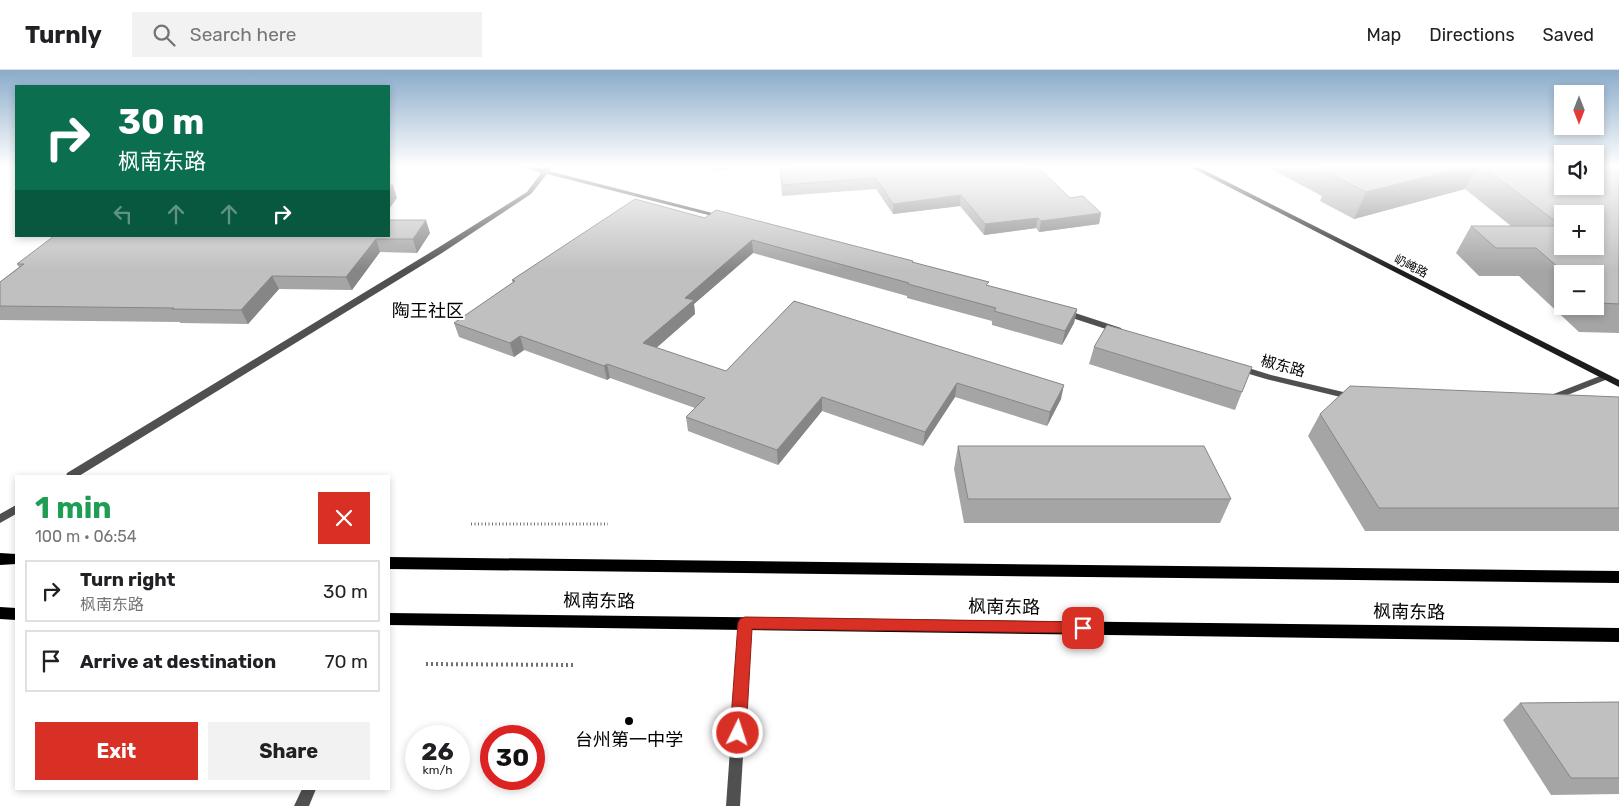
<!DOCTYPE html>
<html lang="en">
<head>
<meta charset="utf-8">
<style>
  :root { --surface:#fff; --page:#f2f2f2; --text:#202124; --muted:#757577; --line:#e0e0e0; --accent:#d93025 }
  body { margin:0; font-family:Rubik,"Noto Sans SC",sans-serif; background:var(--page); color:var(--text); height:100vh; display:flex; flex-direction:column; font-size:19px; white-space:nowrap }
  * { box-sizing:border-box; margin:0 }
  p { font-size:16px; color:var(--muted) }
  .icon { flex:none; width:28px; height:28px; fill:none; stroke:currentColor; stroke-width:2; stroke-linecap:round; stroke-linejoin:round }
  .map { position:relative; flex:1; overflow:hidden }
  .drawer { position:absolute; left:15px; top:405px; width:375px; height:315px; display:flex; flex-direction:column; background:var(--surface); border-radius:0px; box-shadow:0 2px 8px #0003 }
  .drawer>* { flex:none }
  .top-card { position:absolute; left:15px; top:15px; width:375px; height:152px; border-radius:0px; box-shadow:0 2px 8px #0003; background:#0b6e4f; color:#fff; overflow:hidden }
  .needle { width:32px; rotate:180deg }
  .buttons { position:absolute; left:1554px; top:15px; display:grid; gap:10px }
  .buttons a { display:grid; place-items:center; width:50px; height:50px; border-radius:0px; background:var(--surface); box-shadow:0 2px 8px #0003; font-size:25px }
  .speed { position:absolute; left:405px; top:655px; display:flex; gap:10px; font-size:25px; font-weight:700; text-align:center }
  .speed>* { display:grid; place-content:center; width:65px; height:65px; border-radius:50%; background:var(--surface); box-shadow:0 2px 8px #0003; line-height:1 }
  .speed small { font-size:12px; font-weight:400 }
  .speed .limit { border:8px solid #d22; background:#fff; color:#111 }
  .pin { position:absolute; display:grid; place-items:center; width:42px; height:42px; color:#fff; margin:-21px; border-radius:10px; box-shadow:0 2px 8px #0006 }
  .me { position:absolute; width:55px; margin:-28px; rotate:4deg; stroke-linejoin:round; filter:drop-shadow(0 0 4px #0008) }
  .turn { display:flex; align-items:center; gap:18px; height:105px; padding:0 20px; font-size:22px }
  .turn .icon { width:65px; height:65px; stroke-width:2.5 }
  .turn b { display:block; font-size:35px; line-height:42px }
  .lanes { display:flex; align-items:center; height:48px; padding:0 20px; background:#0003; justify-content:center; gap:25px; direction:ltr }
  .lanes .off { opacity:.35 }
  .round { display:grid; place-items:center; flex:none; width:52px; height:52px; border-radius:0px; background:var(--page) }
  .overview { display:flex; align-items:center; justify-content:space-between; height:85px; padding:0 20px }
  h1 { font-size:30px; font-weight:700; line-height:38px; color:#1e9e55 }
  .primary-button { display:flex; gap:10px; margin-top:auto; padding:10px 20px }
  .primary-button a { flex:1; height:58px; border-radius:0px; background:var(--accent); color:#fff; font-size:20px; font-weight:700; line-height:58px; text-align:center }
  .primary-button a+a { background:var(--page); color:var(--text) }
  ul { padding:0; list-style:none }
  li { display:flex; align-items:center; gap:15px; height:62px; margin:0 10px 8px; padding:0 10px; border:2px solid var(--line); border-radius:0px }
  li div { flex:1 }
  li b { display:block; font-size:19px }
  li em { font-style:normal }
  header { display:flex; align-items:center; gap:30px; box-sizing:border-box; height:70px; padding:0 25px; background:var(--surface); border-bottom:1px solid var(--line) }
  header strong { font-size:24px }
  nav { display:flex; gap:28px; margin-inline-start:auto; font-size:18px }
  .search { width:350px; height:45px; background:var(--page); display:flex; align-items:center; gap:12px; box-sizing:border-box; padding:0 18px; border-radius:0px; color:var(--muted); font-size:19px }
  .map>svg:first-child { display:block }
</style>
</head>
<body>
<header>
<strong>Turnly</strong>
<div class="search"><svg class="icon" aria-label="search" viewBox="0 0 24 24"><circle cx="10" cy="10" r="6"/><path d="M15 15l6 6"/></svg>Search here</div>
<nav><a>Map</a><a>Directions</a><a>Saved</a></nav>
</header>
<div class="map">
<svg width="1619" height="736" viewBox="0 0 1619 736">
  <rect width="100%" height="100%" fill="#fff"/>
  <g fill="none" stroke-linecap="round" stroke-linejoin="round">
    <path stroke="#727272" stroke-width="3" stroke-dasharray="1 2.5" stroke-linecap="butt" d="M471,454H608"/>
    <path stroke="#727272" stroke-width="4" stroke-dasharray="2 3" stroke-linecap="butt" d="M426,594L576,595"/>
    <path fill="#505050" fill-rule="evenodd" d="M523,97H534L544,99L545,97H552L549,101L728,147L724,149L547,104L531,124L442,183L79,406H66L67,403L436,179L527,122L541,103Z
      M1063,239L1121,258L1122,260L1118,263L1115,262L1060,244V240Z
      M1239,295L1271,305L1356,325L1358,327L1353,330L1266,309L1236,300L1234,298L1236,296Z
      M1605,304L1610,307L1608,309L1552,331H1546L1544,329L1546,327Z
      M16,435V444L0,453V444Z
      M745,548L749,549L751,553L740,736H726L739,553L741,549Z
      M302,719H316L309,736H294Z"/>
    <path fill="#1d1d1d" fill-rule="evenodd" d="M1190,97H1198L1619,310V317Z"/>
    <path fill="#000" fill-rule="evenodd" d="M0,483L16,484V494L0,495Z
      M389,487L1619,501V513L389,499Z
      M0,537L16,538V550L0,549Z
      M389,543L1619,558V572L389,555Z"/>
  </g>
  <path fill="#a5a5a5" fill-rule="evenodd" d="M712,97H730V99L712,101Z
    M1267,97H1619V263L1579,262L1519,206H1479L1456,183L1471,156H1511L1465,119L1354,149L1320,131L1322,126ZM1562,204H1595V236H1562Z
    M780,99H1028L1070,128L1101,143L1099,154L1039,162L1036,158L984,165L960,136L893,144L876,119L782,126Z
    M705,148L913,191L912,192L988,216L1077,239L1074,253L1062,275L992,255V251L907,228V226L753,183L694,234L695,244L656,278L726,301L794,231L1061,329L1047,356L955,327L923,376L822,341L778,395L688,361L686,347L695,338L610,308L607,310L524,280L514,287L459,267L454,253L513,213L512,210Z
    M430,163L417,183L380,182L352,220L279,219L248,254L180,253V252L0,250V212L19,197L17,194Z
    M1094,277L1242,322L1235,340L1089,294Z
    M1619,327V461H1365L1308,366L1320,344Z
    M958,376L1231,429L1220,453H964L954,399Z
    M1619,632V724L1551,725L1503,650L1520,633Z"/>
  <path fill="#868686" d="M1465,97H1477L1465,119L1354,149L1366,122Z
    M393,115L397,128L389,139V121Z
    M961,125L960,136L893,144V134Z
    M1101,143L1099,154L1039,162L1041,151Z
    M1038,148L1036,158L984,165L985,154Z
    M426,150L430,163L417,183L413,169Z
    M376,169L380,182L352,220L346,207Z
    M752,170L753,183L694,234L695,244L646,287L643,273L685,228Z
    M272,206L279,219L248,254L241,240Z
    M1077,239L1074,253L1062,275L1065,261Z
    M520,266L524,280L514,287L510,273Z
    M607,294L610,308L607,310L604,296Z
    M957,313L955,327L923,376L925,362Z
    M1064,315L1061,329L1047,356L1050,342Z
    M822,327V341L778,395L777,380Z"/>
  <path fill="#c0c0c0" stroke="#868686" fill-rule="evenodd" d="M796,97H1026L1028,99L1039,98L1070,128L1083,126L1101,143L1041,151L1038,148L985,154L961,125L893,134L876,108L782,115L780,99Z
    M1326,97H1465L1366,122L1331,104L1338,103Z
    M1483,97H1562V116H1595V97H1619V234L1600,233L1595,229V204H1566L1536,178H1496L1471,156H1562ZM1562,144H1595V176H1562Z
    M389,115H393L389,121Z
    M635,129L705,148L716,140L913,191L912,192L989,212L986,215L1077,239L1065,261L994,241L996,238L908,214L909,213L752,170L685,228L694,230L643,273L726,301L794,231L1064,315L1050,342L957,313L925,362L822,327L777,380L686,347L705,328L607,294L604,296L520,266L510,273L454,253L515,211L512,210Z
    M389,150H426L413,169H376L346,207L272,206L241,240L172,239L174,238L0,236V212L24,194H17L54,166H389Z
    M1107,255L1252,297L1242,322L1094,277Z
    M1350,316L1619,327V438H1379L1320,344Z
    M958,376H1204L1231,429H968Z
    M1619,632V708H1571L1520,633Z"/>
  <linearGradient id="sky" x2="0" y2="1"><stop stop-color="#8aabca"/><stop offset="0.48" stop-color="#fff"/><stop offset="1" stop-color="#fff" stop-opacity="0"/></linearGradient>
  <rect width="1619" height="200" fill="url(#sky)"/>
  <path fill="#d93025" stroke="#8d1f18" d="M745,547L1083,552L1088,553L1090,558L1088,562L1083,563L752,559L746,663L743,668L738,670L732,668L730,663L738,553L740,549Z"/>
  <circle fill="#000" stroke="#fff" stroke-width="2" cx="629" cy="651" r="5"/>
  <g text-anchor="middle" stroke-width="4" stroke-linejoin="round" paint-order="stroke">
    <g font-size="12" fill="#000" stroke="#fff">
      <text transform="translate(1411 196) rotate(27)" y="4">屷崦路</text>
    </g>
    <g font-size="15" fill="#000" stroke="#fff">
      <text transform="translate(1283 296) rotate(15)" y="5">椒东路</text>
    </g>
    <g font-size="18" fill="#000" stroke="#fff">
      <text x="428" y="247">陶王社区</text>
    </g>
    <g font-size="18" fill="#000" stroke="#fff">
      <text transform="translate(599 531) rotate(1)" y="6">枫南东路</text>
      <text transform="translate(1004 537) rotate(1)" y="6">枫南东路</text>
      <text transform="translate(1409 542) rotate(1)" y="6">枫南东路</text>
    </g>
    <g font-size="18" fill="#000" stroke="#fff">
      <text x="629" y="676">台州第一中学</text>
    </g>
  </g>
</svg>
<div class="buttons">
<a><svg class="needle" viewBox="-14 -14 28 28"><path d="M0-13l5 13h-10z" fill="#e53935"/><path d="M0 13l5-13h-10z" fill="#757577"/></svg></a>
<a><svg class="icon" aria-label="sound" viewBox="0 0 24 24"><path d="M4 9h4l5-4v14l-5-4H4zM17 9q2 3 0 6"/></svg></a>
<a>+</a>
<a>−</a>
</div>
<div class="speed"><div>26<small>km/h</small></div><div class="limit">30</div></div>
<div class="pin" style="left:1083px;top:558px;background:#d93025"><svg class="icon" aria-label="arrive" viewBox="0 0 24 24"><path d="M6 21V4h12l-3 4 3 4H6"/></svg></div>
<svg class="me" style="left:738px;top:663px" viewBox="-20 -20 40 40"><circle r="17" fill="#d93025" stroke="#fff" stroke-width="3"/><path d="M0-11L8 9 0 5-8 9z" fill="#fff"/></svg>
<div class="top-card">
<div class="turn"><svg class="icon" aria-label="right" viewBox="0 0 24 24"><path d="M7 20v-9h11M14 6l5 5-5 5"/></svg><div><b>30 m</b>枫南东路</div></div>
<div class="lanes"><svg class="icon off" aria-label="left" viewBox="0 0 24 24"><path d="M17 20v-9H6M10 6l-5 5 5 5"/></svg><svg class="icon off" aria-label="ahead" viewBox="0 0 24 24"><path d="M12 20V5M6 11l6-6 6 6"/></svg><svg class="icon off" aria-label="ahead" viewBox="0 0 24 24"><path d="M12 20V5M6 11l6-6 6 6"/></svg><svg class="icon" aria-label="right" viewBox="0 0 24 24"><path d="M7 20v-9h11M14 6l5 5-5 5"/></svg></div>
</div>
<section class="drawer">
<div class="overview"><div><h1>1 min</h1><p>100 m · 06:54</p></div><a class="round" style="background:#d93025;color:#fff"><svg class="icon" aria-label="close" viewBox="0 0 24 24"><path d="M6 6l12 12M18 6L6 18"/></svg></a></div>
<ul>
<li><svg class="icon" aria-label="right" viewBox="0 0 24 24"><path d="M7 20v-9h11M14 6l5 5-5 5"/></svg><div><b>Turn right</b><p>枫南东路</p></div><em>30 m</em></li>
<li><svg class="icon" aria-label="arrive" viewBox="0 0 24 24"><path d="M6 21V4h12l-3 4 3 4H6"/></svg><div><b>Arrive at destination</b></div><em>70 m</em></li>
</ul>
<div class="primary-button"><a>Exit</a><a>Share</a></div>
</section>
</div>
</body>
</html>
